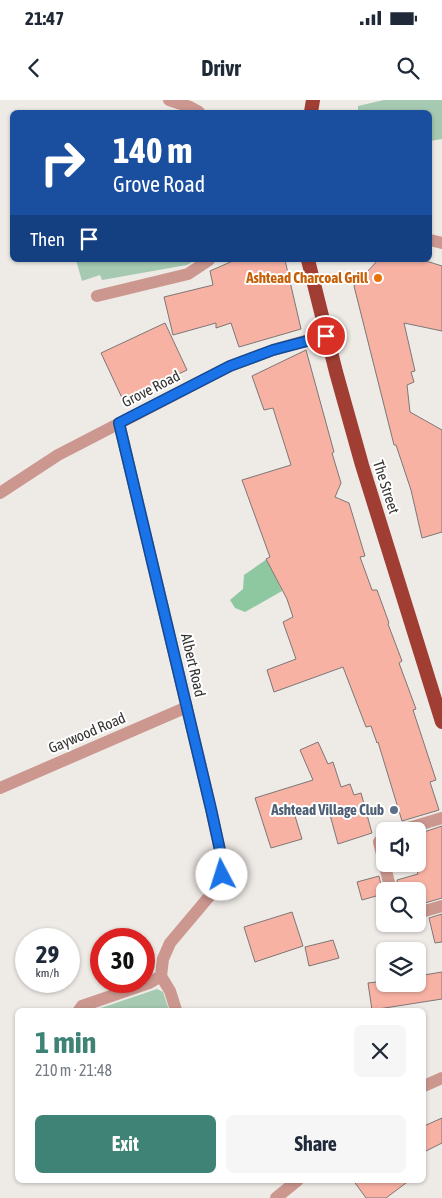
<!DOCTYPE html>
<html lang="en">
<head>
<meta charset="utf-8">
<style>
  :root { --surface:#fff; --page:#f6f6f7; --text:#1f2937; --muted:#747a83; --accent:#3f8377 }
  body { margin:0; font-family:"Asap Condensed",sans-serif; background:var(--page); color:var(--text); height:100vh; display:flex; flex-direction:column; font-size:19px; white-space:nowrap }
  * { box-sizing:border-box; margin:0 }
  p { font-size:16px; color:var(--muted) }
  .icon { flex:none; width:28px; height:28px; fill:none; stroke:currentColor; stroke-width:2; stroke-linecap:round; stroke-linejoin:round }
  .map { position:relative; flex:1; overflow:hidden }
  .sheet { position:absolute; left:15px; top:908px; width:411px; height:175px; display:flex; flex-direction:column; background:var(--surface); border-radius:8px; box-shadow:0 1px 4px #0004 }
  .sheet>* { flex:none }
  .banner { position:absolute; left:10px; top:10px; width:422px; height:152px; border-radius:8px; box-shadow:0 1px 4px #0004; background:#1a4fa0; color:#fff; overflow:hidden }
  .tools { position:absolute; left:376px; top:722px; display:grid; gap:10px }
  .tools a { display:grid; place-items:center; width:50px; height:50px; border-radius:8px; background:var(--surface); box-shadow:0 1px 4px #0004; font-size:25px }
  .speed { position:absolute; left:15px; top:828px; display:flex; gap:10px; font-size:25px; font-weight:700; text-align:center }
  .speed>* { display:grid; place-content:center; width:65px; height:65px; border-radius:50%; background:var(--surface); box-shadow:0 1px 4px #0004; line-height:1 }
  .speed small { font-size:12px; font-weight:400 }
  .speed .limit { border:8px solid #d22; background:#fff; color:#111 }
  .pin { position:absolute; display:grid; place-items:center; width:42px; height:42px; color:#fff; margin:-21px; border:2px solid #fff; border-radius:50%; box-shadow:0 1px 5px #0007 }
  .me { position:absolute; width:55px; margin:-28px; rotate:355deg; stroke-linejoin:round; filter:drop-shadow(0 0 4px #0008) }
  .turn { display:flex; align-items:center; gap:18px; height:105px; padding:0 20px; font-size:22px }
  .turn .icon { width:65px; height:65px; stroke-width:2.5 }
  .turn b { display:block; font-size:35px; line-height:42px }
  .then { display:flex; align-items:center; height:48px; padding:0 20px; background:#0003; gap:10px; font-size:19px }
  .round { display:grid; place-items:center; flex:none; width:52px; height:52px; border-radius:8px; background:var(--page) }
  .headline { display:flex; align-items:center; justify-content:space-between; height:85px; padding:0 20px }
  h1 { font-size:30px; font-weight:700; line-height:38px; color:var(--accent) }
  .action { display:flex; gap:10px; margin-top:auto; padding:10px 20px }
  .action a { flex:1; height:58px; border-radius:8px; background:var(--accent); color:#fff; font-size:20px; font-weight:700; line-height:58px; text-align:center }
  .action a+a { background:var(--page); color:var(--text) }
  .status { display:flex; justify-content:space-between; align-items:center; height:35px; padding:0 25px; background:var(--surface); direction:ltr }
  .status svg { height:14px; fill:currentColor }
  header { display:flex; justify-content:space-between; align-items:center; height:65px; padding:0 20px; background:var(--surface); font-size:22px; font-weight:700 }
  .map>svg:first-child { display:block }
</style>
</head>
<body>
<div class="status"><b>21:47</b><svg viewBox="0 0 49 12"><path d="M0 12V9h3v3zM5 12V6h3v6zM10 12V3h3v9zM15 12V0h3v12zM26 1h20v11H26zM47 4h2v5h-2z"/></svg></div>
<header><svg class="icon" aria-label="back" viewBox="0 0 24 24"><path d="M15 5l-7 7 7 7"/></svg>Drivr<svg class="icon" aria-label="search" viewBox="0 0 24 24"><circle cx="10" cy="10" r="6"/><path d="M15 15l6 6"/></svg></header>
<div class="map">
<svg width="442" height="1098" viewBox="0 0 442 1098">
  <rect width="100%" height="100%" fill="#eeeae6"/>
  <path fill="#a6c9b1" d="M384,0H442V39L430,41V12H358V6Z
    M76,160H195L187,165L102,180L100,175L82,181Z
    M157,889L163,892L169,910H95Z"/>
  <path fill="#8dc8a1" d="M267,459L282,491L245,512L235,508L230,500L243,489L244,475Z"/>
  <path fill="#f7b2a4" stroke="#7d7776" d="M235,160H285L301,229L239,247L231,223L216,228V223L173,235L164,197L213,185L210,171Z
    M378,160H423L442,166V231L404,223L415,271L411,272L414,282L407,285L410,312L442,330V432L422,438L411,390L396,345H394L354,186Z
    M165,223L187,270L123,300L101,253Z
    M306,250L334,352L332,353L341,383L335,397L349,403L365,456L360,457L372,490H377L389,523L388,524L402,561L399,563L416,609L413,610L436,680L430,682L439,710L402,721L378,642L377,643L371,626L366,627L343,567L274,592L267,570L296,559L283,522L293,517L287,499L266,459L270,457L242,380L291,365L273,308L264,310L252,276Z
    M318,642L328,664L333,662L341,687L350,684L354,695L361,693L372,733L338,744L327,704L295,716L302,739L271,748L255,698L313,680L300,650Z
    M442,726V798L418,805V791H399L397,780L418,774L415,764H418V734Z
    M379,776L383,794L362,800L357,782Z
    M292,812L303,846L255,862L244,827Z
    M442,814V842L435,843L429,818Z
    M333,840L339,858L309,866L305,847Z
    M442,872V899L372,910L368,883L385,881V884H418V876Z
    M442,1018V1043L424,1052V1026Z
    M353,1080H410L386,1098H366Z"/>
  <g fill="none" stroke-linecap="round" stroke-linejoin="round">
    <path stroke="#cb978f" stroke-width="12" d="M97,196L188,174L209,160
      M398,731L442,718
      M385,735L379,742L391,791
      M418,813L442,806"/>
    <path stroke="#cb978f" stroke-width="12" d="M169,0L190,7L199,12
      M119,323L211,709L223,764L222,775L218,786L170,843L163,859L161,876L170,891L176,910
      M0,393L58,355L230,266L273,250L326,235
      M0,688L187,607
      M79,910L82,906L149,883L161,876
      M424,986L442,978
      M276,1098L298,1080"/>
    <path stroke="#cb978f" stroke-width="12" d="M430,140L442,143"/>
    <path stroke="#a03e34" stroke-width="14" d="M311,12L313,0
      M308,160L336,272L362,365L442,622"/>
  </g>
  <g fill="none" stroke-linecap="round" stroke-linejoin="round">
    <g stroke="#114b97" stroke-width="12">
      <path id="route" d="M222,775L223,764L211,709L119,323L230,266L273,250L326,236"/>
    </g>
    <use href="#route" stroke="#1a73e8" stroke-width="9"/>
  </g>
  <circle fill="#e8710a" stroke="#fff" stroke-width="2" cx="378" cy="178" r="5"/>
  <circle fill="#5c6f8a" stroke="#fff" stroke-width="2" cx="394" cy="710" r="5"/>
  <g text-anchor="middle" stroke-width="4" stroke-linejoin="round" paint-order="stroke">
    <g font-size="15" font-weight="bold" fill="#c56008" stroke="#fff" text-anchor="end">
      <text x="368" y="183">Ashtead Charcoal Grill</text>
    </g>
    <g font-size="15" fill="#343331" stroke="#fff">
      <text transform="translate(151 289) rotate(-27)" y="5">Grove Road</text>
      <text transform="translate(386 387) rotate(72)" y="5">The Street</text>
      <text transform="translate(193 565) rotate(77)" y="5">Albert Road</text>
      <text transform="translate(87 633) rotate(-23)" y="5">Gaywood Road</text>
    </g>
    <g font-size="15" font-weight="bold" fill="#4e5e75" stroke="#fff" text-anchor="end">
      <text x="384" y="715">Ashtead Village Club</text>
    </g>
  </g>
</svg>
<div class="tools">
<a><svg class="icon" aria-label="sound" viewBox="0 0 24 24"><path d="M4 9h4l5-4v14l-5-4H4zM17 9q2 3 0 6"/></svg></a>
<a><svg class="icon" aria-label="search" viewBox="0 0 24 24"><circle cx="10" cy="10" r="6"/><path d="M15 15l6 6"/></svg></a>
<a><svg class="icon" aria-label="layers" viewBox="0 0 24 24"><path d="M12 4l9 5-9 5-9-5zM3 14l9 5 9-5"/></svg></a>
</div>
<div class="speed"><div>29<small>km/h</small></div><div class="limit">30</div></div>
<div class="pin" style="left:326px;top:236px;background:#d93025"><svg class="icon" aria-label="arrive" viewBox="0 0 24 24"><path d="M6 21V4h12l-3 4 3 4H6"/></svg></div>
<svg class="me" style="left:222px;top:775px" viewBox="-20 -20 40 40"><circle r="19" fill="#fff"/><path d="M0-13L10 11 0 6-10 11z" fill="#1a73e8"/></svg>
<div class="banner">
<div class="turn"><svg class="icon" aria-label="right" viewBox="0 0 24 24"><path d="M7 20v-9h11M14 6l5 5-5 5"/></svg><div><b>140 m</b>Grove Road</div></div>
<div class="then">Then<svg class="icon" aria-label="arrive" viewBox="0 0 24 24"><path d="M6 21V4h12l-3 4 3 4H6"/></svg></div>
</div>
<section class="sheet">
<div class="headline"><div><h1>1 min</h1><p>210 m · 21:48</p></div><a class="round"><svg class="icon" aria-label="close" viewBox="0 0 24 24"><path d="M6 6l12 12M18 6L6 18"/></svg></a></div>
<div class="action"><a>Exit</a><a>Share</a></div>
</section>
</div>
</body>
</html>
